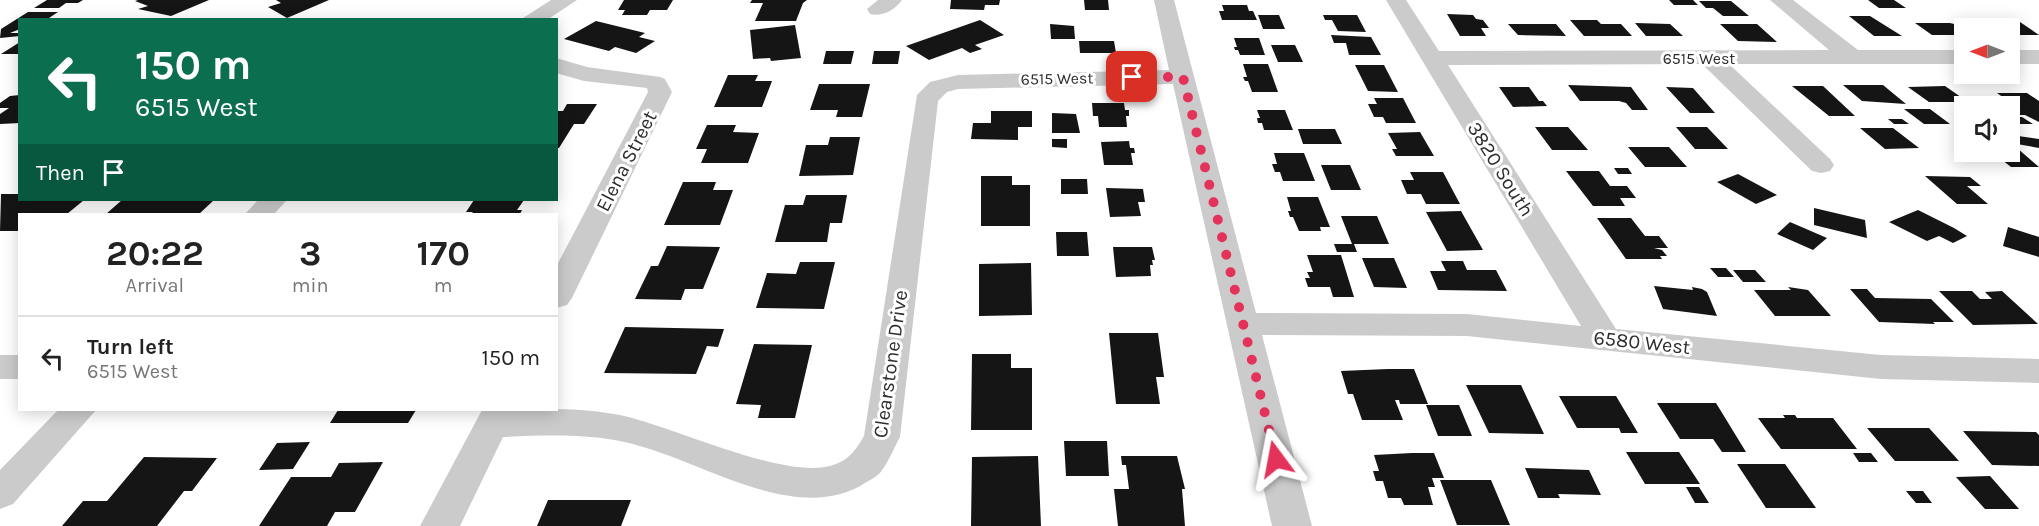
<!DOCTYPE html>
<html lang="en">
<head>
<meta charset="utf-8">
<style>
  :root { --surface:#fff; --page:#f6f6f6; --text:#222; --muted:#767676; --line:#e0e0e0 }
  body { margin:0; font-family:Karla,sans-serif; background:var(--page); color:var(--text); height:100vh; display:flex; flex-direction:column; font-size:22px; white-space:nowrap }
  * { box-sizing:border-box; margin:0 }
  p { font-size:20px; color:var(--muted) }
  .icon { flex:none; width:33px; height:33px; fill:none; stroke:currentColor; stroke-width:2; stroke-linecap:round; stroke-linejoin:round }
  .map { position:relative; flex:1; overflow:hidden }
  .sheet { position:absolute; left:18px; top:213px; width:540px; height:198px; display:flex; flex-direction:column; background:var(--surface); border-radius:0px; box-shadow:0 3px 15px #0003 }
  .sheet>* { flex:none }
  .guide { position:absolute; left:18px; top:18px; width:540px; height:183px; border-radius:0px; box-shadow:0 3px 15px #0003; background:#0b6e4f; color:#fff; overflow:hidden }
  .needle { width:39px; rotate:270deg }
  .fabs { position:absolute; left:1954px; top:18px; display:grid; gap:12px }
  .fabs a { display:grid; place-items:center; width:66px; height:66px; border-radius:0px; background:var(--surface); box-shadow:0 3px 15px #0003; font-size:30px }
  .pin { position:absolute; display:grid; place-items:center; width:51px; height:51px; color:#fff; margin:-26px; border-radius:12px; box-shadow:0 3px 9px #0006 }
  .me { position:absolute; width:66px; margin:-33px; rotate:347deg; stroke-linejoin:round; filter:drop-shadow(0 0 4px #0008) }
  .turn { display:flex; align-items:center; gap:21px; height:126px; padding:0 18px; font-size:27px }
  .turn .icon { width:78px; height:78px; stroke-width:2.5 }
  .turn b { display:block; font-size:42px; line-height:51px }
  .then { display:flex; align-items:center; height:57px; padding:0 18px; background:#0003; gap:12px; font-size:22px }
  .eta { display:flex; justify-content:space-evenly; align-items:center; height:102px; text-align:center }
  .eta b { font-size:36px; font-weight:700; line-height:42px }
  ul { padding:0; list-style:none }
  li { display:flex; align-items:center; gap:18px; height:84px; padding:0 18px; border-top:2px solid var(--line) }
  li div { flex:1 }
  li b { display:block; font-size:22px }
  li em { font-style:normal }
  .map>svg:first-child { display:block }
</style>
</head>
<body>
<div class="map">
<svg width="2039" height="526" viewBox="0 0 2039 526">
  <rect width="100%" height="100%" fill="#fff"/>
  <path fill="#151515" d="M47,0H83L78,3H66L59,8H34Z
    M138,0H209L171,16L138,9L148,6L135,1Z
    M276,0H329L287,18L268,7L281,3Z
    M624,0H673L667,10H650L647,15H622L625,10H618Z
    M752,0H807L803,3L796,21H755L763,3H750Z
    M951,0H1000L999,5H985L984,10L950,9Z
    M1084,0H1108L1109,10H1085Z
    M1669,0H1693L1698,5H1674Z
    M1868,0H1894L1906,8H1879Z
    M1699,1H1731L1749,16H1723L1713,8H1706Z
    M1222,5H1247L1249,11H1253L1257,20H1222L1219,11H1224Z
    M28,12H58L46,20H20V29L10,33H20V36L0,38L1,29Z
    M1447,14L1473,15L1476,19L1483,20L1489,28H1481L1486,36H1460Z
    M1258,15H1279L1285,29H1263Z
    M1323,15H1357L1366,32L1338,31L1332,20H1325Z
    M1849,16H1870L1902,36H1874Z
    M980,20L1004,35L975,45L982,49L970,53L962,48L929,60L906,46Z
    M1570,20H1597L1601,24H1621L1632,36H1584Z
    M1982,20L2020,22L2039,35H2010V28H1993Z
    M596,21L645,33L639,37L655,41L636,53L615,47L609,51L564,39Z
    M1635,23L1670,24L1683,36H1646Z
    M1915,23H1950L1970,28H1965V35H1932Z
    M1050,24L1074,26L1075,39H1051Z
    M1508,24H1556L1566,36L1518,35Z
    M1720,24H1757L1777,42L1738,41Z
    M795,25L801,58L771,61L770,58L753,59L750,30Z
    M1331,35L1371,37L1381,55H1349L1346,43H1334Z
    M1234,38H1259L1265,55H1240L1238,50H1235L1234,47H1237Z
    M1079,41H1114L1116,53H1080Z
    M20,42V54H1Z
    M1271,45H1295L1303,62H1278Z
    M826,51H854L851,64H823Z
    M874,51H900L898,64H872Z
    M1243,64H1268L1278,92H1252L1248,81H1245L1243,77H1247Z
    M1355,65H1384L1398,92L1368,91Z
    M728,75H758L755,81H772L762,107H714Z
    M819,84H870L862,117H836L838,110H810Z
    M1568,85L1631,87L1648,110H1632L1626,103L1619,101H1580Z
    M1843,85H1883L1906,104L1862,101Z
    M1792,86H1823L1855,116H1829Z
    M1945,86L1968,102H1929L1908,87Z
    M1499,87H1529L1539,101H1543L1547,106L1513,107Z
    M1666,87L1693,88L1715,113H1690Z
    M1997,93H2027L2039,101V122L2025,115H2017L2010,108H2018Z
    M20,95V123L0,124V114L9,108H0V103L10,96Z
    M1374,98H1403L1416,123H1386L1383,117H1374L1368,104H1377Z
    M1092,103H1124L1125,110H1129V116H1126L1127,127H1099L1098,116H1093Z
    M567,104H597L584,124H574L559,148H556V111H563Z
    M1904,109H1930L1950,124H1924Z
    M1257,110H1285L1293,130H1264L1262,123H1258L1257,118H1260Z
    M991,111H1032V127H1018V140L971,139L973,123H991Z
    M1052,113L1076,114L1080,133H1052Z
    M2010,117H2022L2033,124H2019Z
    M1888,119H1902L1909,124H1894Z
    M707,125H736L733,132L759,133L748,163H701L707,149H696Z
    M1535,127H1568L1588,150H1552Z
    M1676,127H1707L1728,149H1695Z
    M1860,128H1893L1919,148L1885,149Z
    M1298,129H1335L1342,144H1303Z
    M1420,132L1434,156H1396L1392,149H1397L1388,133Z
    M2011,135L2039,139V148L2017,144Z
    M830,137H860L853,175L799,176L806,145H828Z
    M1052,139H1067V148L1052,147Z
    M1129,141L1130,148H1134L1135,153H1131L1133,165H1104L1101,142Z
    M1628,147H1669L1687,167H1645Z
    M2010,148H2017L2039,167H2011L1992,152H2010Z
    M1274,153H1304L1315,181H1283L1280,172H1275L1272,164H1277Z
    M1321,165H1350L1361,190H1331Z
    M1614,168H1628L1632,174H1618Z
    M1566,171H1599L1610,186H1627L1636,198H1620L1625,206H1593Z
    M1410,172H1443L1460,204H1426L1421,194H1407L1401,180H1414Z
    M1738,174L1777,195L1756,204L1717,182Z
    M981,176H1012V185H1030V226H981Z
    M1925,176L1970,177L1981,186H1967L1988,204H1957Z
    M1061,179H1087L1088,194H1061Z
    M683,182H716L713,190H733L720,225H664Z
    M1106,188L1143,189L1145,202H1138L1141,216L1110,217Z
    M1,194H20V200H84L67,214H20V231H0Z
    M806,195H847L842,223H830L827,242H775L785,205H803Z
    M1287,197H1318L1330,227H1320L1321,231H1299L1293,217H1290L1288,211H1291Z
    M122,200H214L199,214H106Z
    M474,200H524L517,210H522L520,214H471L473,212H466Z
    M1814,208L1865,220L1867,238L1814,225Z
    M1918,210L1954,228L1967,236L1953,243L1939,236L1927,241L1889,222Z
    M1461,211L1483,250L1447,251L1426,212Z
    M1341,216H1377L1389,244H1352Z
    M1597,218H1631L1645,236H1659L1668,248H1654L1662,250L1667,256H1660L1662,259H1626Z
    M1790,222L1827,238L1813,250L1777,234Z
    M2008,227L2039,237V257L2003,246Z
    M1056,232H1087L1089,256H1057Z
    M1334,244H1354L1357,252H1337Z
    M667,246L720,247L703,289H685L681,300L635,299L651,266H658Z
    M1113,247H1152L1155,260H1152L1153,265H1150L1151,276L1116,277Z
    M1307,255H1341L1354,297H1333L1330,287H1308L1305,278H1310L1307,272H1313Z
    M1362,258H1394L1407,288L1374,287Z
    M1441,261H1463L1467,270H1496L1507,291L1438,290L1430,271H1446Z
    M800,262H835L824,309L756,308L767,273L796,274Z
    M1031,263L1032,315L979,316V264Z
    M1710,268H1726L1734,277H1718Z
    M1733,270H1755L1766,282H1743Z
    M1654,286L1693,290L1692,287L1702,289L1707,292L1717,316L1663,309Z
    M1788,287L1808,290L1831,316H1775L1754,290H1791Z
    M1850,289H1867L1875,298L1931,299L1954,322H1933L1935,324L1879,322Z
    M1939,291H1972L1980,299H1992L1985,292L2002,291L2038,324L1973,325Z
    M625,327L724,329L718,347L707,346L696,374L604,373Z
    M1109,333H1158L1164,377H1156L1160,404H1116Z
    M754,344L812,345L795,418H758L761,405L736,404Z
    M972,354H1011V368H1032V430H971Z
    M1388,369H1414L1428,404H1400L1399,400H1395L1403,420H1362L1353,394H1348L1341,371Z
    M1466,385H1521L1544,434L1489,433Z
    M1559,396H1616L1638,433H1621L1619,428H1577Z
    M1657,403H1716L1746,452H1722L1713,439H1680Z
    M1426,405H1459L1472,436H1438Z
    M338,410H416L408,423H330Z
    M1783,415H1795L1797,418H1833L1857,449H1781L1758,418H1785Z
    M1867,428H1929L1959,461H1895Z
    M1963,431L2036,432L2039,435V466L1992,465Z
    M1064,441H1107L1109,476H1066Z
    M310,442L293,469L259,470L277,443Z
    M1626,452H1679L1700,484H1645Z
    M1412,453H1434L1444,478H1432L1435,487H1428L1433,505H1404L1401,498H1388L1383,481H1376L1373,471H1379L1374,455Z
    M1853,453H1871L1878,462H1859Z
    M1038,456L1041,526H971L972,457Z
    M1121,456H1177L1185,489H1182L1185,526H1118L1114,489H1129L1126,465H1122Z
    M144,457L217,458L192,491H184L157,526H62L83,501H107Z
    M383,462L355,512H335L327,526H259L291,477H331L339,463Z
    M1737,464H1785L1816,508H1766Z
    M1525,468L1589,470L1601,495L1558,494L1560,498H1538Z
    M1990,476L2019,509H1985L1956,477Z
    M1440,480H1491L1510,525H1457Z
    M1686,487H1699L1709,503H1695Z
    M1906,491H1923L1932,503H1916Z
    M548,500H631L621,526H537Z"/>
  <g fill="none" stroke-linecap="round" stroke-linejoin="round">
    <path fill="#cbcbcb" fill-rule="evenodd" d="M551,0H577L547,20H520Z
      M878,0H902C895,10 883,17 870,14L867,9Z
      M1154,0H1174L1256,313L1467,314L1581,326L1386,0H1406L1439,51L1829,50L1770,0H1793L1858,50H1965V64H1729L1830,159L1834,165L1830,171L1821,173L1812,171L1702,64L1448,65L1616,329L1881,355L2039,359V383L1881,379L1467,336L1262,335L1312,526H1272L1173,84L958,89L947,92L938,101L900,437C894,448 888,463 880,473C876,477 870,480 865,483C800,525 707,465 643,447C598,433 551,435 503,437L460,526H420L482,410C525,410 570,406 614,414C669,423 788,484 836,464C850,459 857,448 864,436L917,95L930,82L958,75L1169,70Z
      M2010,50H2039V64H2010Z
      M556,58L587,67L660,77L665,79L672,92L572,298L567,305L556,308V267L648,92L647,88L584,81L556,73Z
      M258,200H287L274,214H245Z
      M0,355H20V379H0Z
      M58,410H96L13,504L0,509V470Z"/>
  </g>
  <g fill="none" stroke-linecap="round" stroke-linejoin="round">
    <path stroke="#e3335b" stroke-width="10" stroke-dasharray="0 18" d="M1132,77H1183L1276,459"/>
  </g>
  <g text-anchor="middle" stroke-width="6" stroke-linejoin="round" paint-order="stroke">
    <g font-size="16" fill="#2e2e2e" stroke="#fff">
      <text x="1699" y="64">6515 West</text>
      <text transform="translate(1057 78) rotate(-1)" y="6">6515 West</text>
    </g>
    <g font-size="20" fill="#2e2e2e" stroke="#fff">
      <text transform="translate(626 161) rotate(-63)" y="7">Elena Street</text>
      <text transform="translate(1501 169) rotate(58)" y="7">3820 South</text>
      <text transform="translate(1642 342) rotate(6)" y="7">6580 West</text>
      <text transform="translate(890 364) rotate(-82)" y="7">Clearstone Drive</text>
    </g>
  </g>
</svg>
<div class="fabs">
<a><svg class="needle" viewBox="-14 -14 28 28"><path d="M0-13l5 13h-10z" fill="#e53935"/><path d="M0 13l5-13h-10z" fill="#767676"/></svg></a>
<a><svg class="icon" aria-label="sound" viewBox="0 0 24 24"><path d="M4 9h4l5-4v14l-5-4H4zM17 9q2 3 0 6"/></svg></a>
</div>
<div class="pin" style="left:1132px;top:77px;background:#d93025"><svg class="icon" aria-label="arrive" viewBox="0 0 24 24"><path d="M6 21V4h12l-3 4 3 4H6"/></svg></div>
<svg class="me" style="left:1276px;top:459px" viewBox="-20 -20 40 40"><path d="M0-17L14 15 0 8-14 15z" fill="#e3335b" stroke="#fff" stroke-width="4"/></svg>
<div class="guide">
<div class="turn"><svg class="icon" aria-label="left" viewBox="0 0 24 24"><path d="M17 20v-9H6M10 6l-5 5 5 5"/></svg><div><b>150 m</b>6515 West</div></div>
<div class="then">Then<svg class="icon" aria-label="arrive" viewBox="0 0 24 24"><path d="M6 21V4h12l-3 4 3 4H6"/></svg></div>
</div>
<section class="sheet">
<div class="eta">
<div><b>20:22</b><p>Arrival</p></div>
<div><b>3</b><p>min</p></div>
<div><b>170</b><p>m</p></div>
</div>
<ul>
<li><svg class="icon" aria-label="left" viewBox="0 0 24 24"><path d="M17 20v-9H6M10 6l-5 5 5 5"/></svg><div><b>Turn left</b><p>6515 West</p></div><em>150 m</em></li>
</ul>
</section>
</div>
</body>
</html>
